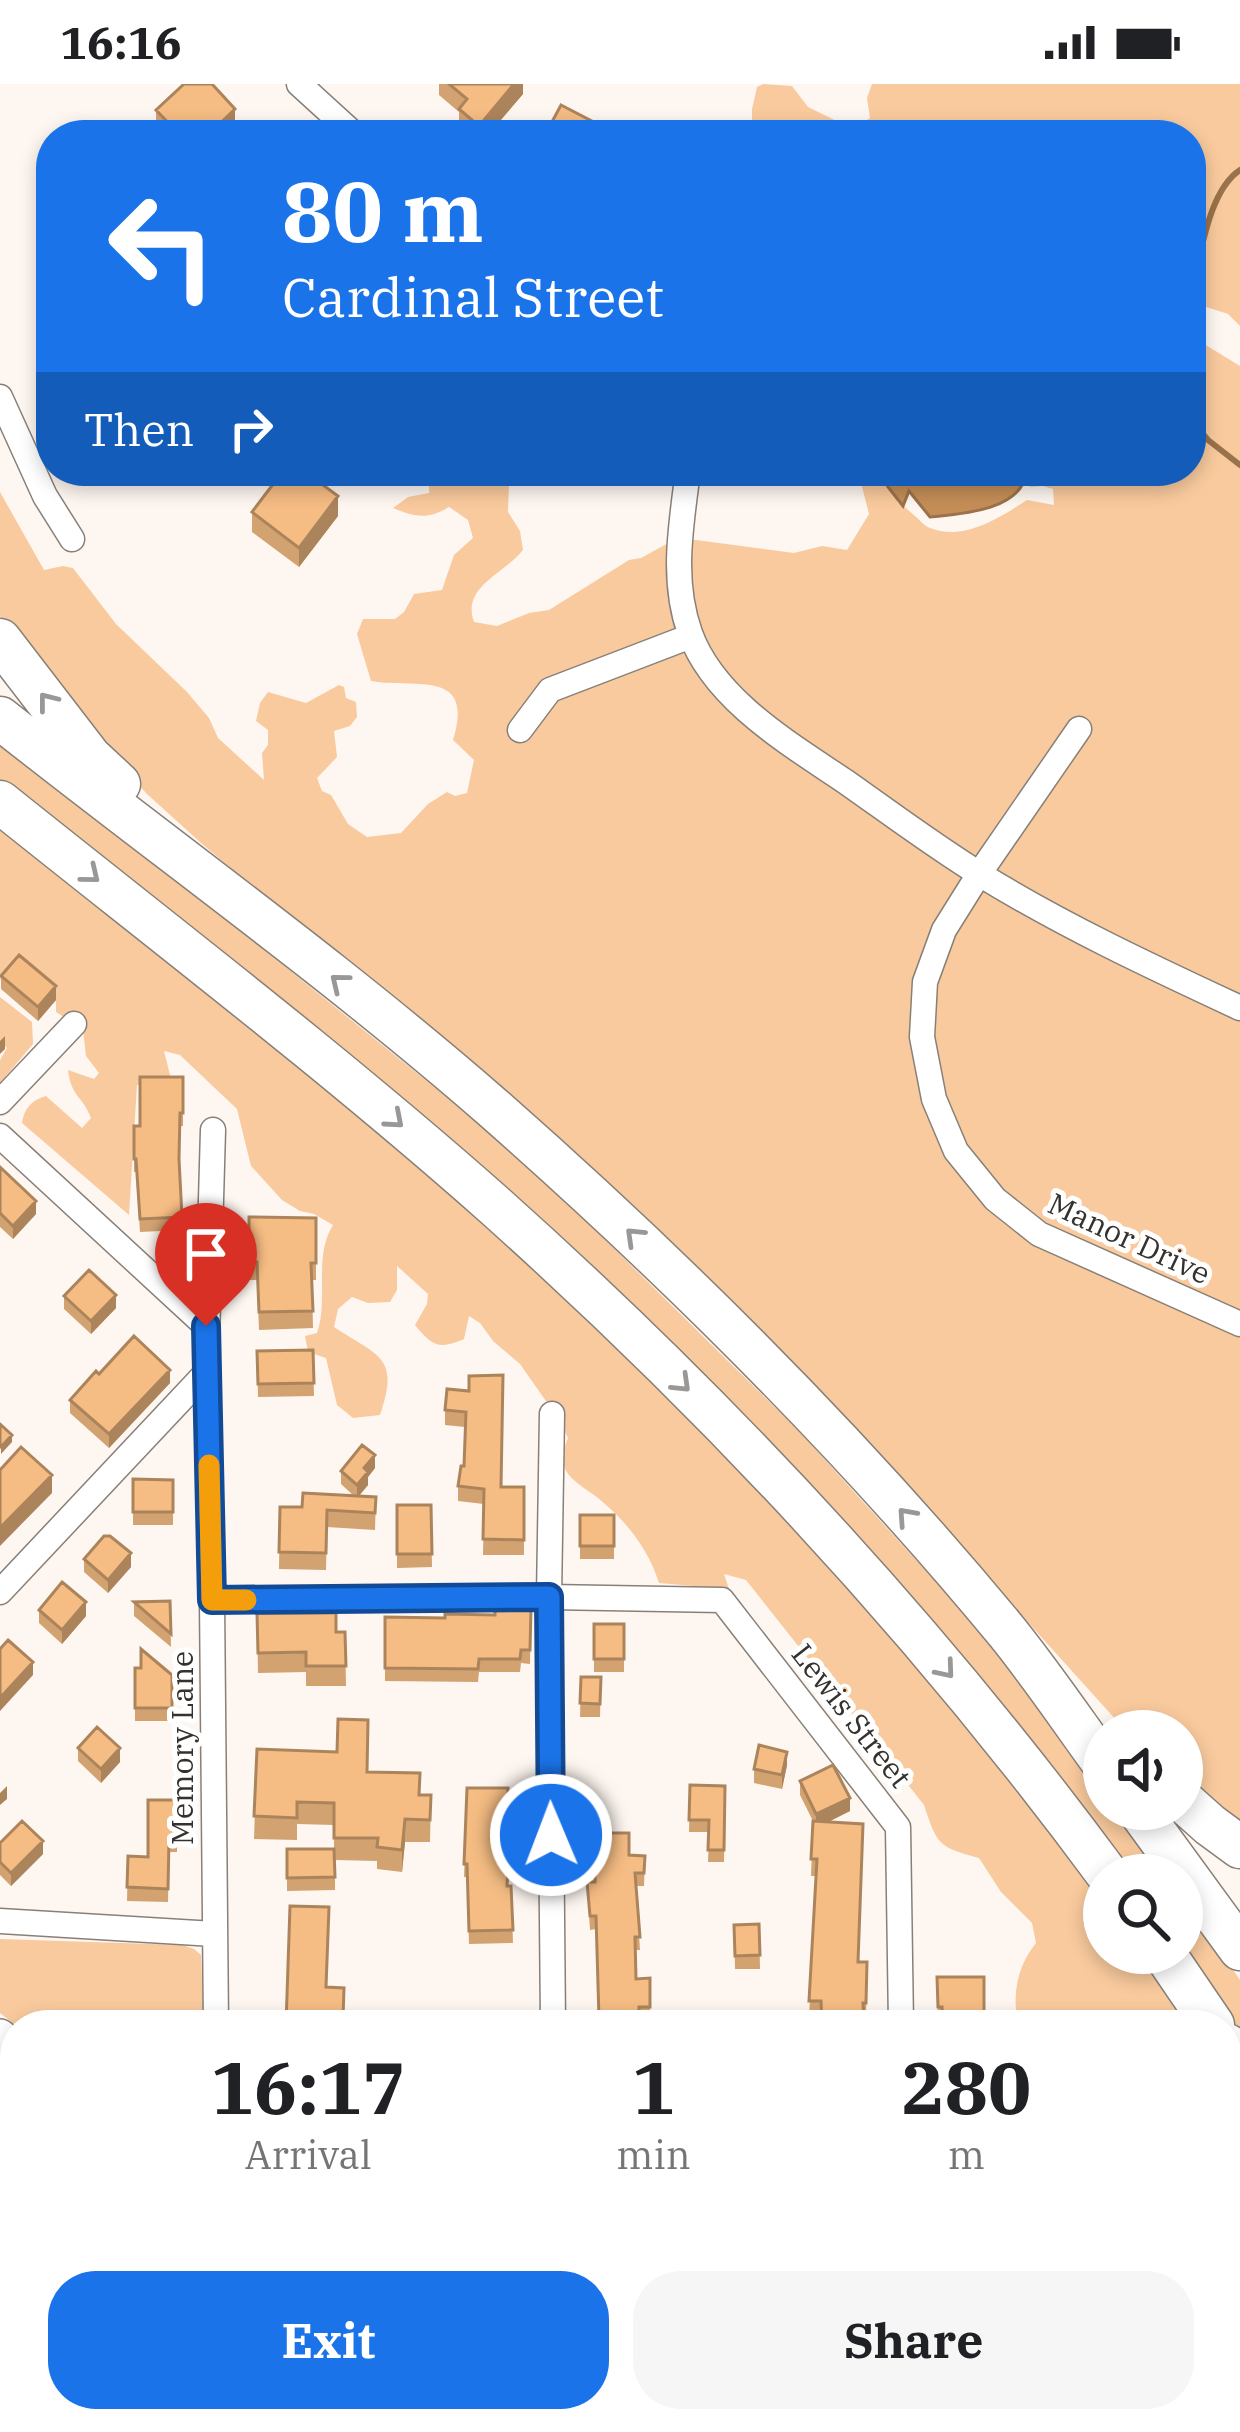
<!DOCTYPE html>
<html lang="en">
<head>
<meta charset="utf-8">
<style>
  :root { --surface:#fff; --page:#f6f6f6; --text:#202124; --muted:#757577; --accent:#1a73e8 }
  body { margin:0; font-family:"IBM Plex Serif",serif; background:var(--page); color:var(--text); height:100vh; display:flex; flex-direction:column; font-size:45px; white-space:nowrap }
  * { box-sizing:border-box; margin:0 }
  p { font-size:39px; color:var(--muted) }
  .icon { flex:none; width:66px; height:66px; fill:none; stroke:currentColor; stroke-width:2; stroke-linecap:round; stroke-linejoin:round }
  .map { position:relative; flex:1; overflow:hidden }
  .side { position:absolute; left:0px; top:1926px; width:1242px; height:423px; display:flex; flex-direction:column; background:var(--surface); border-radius:48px 48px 0 0; box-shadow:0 6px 18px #0003 }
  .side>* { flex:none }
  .hud { position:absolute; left:36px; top:36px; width:1170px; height:366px; border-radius:48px; box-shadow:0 6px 18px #0003; background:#1a73e8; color:#fff; overflow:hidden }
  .controls { position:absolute; left:1083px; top:1626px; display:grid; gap:24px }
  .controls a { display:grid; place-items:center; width:120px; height:120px; border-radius:50%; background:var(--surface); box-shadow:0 6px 18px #0003; font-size:60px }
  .pin { position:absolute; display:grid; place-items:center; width:102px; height:102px; color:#fff; margin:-123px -51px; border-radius:50% 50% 50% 0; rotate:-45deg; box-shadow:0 0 12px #0007 }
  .pin .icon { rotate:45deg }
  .me { position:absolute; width:132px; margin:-66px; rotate:359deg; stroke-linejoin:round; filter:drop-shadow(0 0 9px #0008) }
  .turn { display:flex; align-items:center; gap:42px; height:252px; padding:0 48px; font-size:54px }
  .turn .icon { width:156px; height:156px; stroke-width:2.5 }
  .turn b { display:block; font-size:84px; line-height:102px }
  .then { display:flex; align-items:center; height:114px; padding:0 48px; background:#0003; gap:24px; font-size:45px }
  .eta { display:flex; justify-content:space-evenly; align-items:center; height:204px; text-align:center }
  .eta b { font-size:72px; font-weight:800; line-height:84px }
  .action { display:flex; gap:24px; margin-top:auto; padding:24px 48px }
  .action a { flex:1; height:138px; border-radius:48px; background:var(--accent); color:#fff; font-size:48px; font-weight:800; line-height:138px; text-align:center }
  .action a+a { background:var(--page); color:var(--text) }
  .status { display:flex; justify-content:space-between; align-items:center; height:84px; padding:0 60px; background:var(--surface); direction:ltr }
  .status svg { height:33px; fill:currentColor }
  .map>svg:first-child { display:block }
</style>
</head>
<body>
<div class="status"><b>16:16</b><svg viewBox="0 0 49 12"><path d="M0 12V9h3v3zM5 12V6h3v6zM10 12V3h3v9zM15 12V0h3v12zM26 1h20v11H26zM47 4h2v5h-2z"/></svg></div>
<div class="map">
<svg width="1240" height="2348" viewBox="0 0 1240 2348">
  <rect width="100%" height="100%" fill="#fef6f0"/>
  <path fill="#f9ca9d" d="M763,0L792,2L808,23L853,45L870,34L867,14L872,0H1240V242L1228,230L1191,218V51H774L752,41V25L757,3Z
    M1191,252L1240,282V1754L1182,1703V1647H1126L869,1362L752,1238L602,1096L201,759L147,710L88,647L41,589L0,532V408L44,486L63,482L73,484L116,540L187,608L209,634L218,654L264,696L262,669L268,661V646L256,637L260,619L268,608L306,619L339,601L344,603L346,614L356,618L357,633L350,642L334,647L337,673L317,694L322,707L331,711L348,740L367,753L401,749L428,720L447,708L455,712L467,709L474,676L453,656C475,584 416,605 371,597L357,550L363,535H395L404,528L414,510L442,506L454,471L473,454L468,436L449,423C428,436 415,433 393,424L408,413L429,409V387H497L509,400L508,428L520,447L523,466C504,490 461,503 474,538L497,542L529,529L549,526L629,476L641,474L672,457L696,456L794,469L822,462L847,466L869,430L858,387H882C890,406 899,419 915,432C920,436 924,442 930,444C963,458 1001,433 1027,416L1054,421L1053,405L1043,402L1030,403L1029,387H1191Z
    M0,653L469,1031L581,1132L797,1345L935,1497L1051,1634L1104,1705V1725H1119L1168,1791H1124L979,1599L257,901L0,697Z
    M0,737L395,1052L692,1329L939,1600L1104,1810V1869H1146L1197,1941L1018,1940C1012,1910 1017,1883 1036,1859L1032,1839L1001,1808L979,1774C938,1763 937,1760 924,1721L746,1496L724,1490L729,1505L659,1499C648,1464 626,1437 598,1414C589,1407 575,1399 568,1390C560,1378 563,1366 568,1354L560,1337L520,1280L493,1257L480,1239L469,1232L464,1255C439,1266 432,1262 415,1241L427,1220L428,1210L397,1182V1206L390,1218L368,1219L352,1213L338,1225L334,1243C379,1273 400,1272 380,1331L353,1334L337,1321L326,1274L308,1268L305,1252L317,1249C329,1215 313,1173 333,1141L314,1130L300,1127L282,1116L251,1082L237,1025L180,971L164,967L172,999L137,1001L129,1131L22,1039C24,1024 32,1016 46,1012L82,1044L91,1034C83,1012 71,1013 68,986L94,995L99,989L86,972L83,945L56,928V906L18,876L0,896Z
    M0,913L32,938L33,960L0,999V976L7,964L0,957Z
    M1182,1811L1240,1896V1952L1182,1869Z
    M0,1855L183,1861L194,1865L201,1871L204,1941H15L0,1929Z
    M1227,1987L1240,2007V2348H1109L1100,2334H1227Z"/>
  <path fill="#c58e57" stroke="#9a724b" stroke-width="3" d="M882,387H1027C1022,427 961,430 930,433L909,407L903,422L888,403Z"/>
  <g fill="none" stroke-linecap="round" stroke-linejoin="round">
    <path stroke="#9a724b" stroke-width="6" d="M1191,208C1201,172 1208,107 1240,86
      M1191,336L1208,356L1240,381"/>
    <g stroke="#888078" stroke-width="27">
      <path id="street" d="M299,0L355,51
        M0,313L45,412L72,455
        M688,387C681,442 671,496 690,549C714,616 790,660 846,698C890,729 934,762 981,791C1064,842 1152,883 1240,924
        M1079,645L979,790L944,846L925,898L922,953L934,1015L956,1067L995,1115L1039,1150L1240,1240
        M520,646L550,606L691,552
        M0,1018L74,940
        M213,1046L206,1289L212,1516L216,1941
        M0,1052L206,1242
        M552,1330L549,1513L553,1941
        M0,1508L206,1289
        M212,1516L549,1513L722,1516L898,1743L901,1941
        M0,1837L214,1850
        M338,2334L348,2348
        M1085,2334L1093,2348"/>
    </g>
    <g stroke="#888078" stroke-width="36">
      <path id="secondary" d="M0,1952L15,1966
        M0,2009L15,2023
        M207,2334L214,2348
        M259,2334L263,2348"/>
    </g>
    <g stroke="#888078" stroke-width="45">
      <path id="highway" d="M0,556L90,673L119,700
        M0,634C164,764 334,885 492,1023C676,1185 851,1359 1007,1548C1041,1590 1072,1636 1104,1680
        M0,718C166,851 335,980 494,1121C720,1323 928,1547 1108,1791
        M1182,1716L1210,1741L1240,1763
        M1138,1725L1240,1865
        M1164,1869L1213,1941
        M1227,1961L1240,1980"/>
    </g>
    <use href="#street" stroke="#fff" stroke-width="24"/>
    <use href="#secondary" stroke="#fff" stroke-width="33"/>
    <use href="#highway" stroke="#fff" stroke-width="42"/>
  </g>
  <path fill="#d3a271" d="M439,0H523V10L488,51H466L459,45V28L439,11Z
    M156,26L235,45L229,51H161L156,46Z
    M779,387H830L829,390Z
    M252,428L338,432L299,483L252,448Z
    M1,892L56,916L38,937L1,905Z
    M183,993V1042H180L179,1080L182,1146L140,1148L136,1088H134V1042H140Z
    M0,1083L36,1130L13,1155L0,1143Z
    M249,1133L316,1134V1196H312L313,1244L259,1246L257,1196H249Z
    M64,1212L116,1224L91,1250L64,1225Z
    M313,1266L314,1312L258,1313L257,1267Z
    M99,1290L170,1299L109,1364L70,1329V1316Z
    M469,1307L502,1403H524V1471H483L484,1420L458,1417V1402L464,1382L465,1343L445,1341V1326Z
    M375,1384L368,1393V1401L359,1412L376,1413L375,1446L327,1443L326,1486L279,1485L280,1423H302L354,1412L341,1400V1387Z
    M133,1395L173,1396V1441H133Z
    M397,1421H431L432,1483L397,1484Z
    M580,1431H614V1475H580Z
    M84,1475L131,1483L108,1509L84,1488Z
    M170,1517L171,1563L134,1532V1518Z
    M531,1523L530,1580L521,1579L520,1588H479L478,1598L385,1597V1533L445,1534L495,1531Z
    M39,1526L86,1532L62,1560L39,1539Z
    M257,1529L336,1548H345L346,1602H306V1588L258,1589Z
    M594,1540H624V1588H594Z
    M135,1584L172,1591V1637H135Z
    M581,1593H601L600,1633H580Z
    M78,1664L120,1678L101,1699L78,1677Z
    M257,1665L368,1688L420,1711H431L430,1758H405L402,1788L377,1785V1777L335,1776V1806L287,1807V1765H334V1741L297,1740V1756L254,1755Z
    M787,1681L782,1705L754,1699V1685Z
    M800,1697L850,1727L828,1738L858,1878H867L866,1936L809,1934L816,1792H811L813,1737L800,1711Z
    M690,1701L725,1702L724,1778H708L709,1748H689Z
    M467,1704L508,1749V1802H511L513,1859L469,1860L467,1793H464Z
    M177,1716V1768H169L168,1818L127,1817L128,1772L148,1773Z
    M0,1759L43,1770L11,1802L0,1791Z
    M629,1771L645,1772L644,1802H636L640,1866H635L636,1895L650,1894V1936L599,1935L596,1845L590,1846L587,1798H595Z
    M759,1840L760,1885H735L734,1841Z
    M937,1893H984L942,1939H938Z
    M327,1903L344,1904L343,1941H286Z"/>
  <path fill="#ac845c" d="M514,0H523V10L488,51H479V42Z
    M235,25V45L229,51H211V48Z
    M338,412V432L299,483V464Z
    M56,902V916L38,937V923Z
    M5,952V965L0,970V957Z
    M36,1117V1130L13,1155V1142Z
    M116,1211V1224L91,1250V1237Z
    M170,1286V1299L109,1364V1350Z
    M12,1351V1358L1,1370V1363Z
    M375,1371V1384L368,1393V1401L357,1414V1401L364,1384Z
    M52,1391V1409L0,1462V1444Z
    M131,1469V1483L108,1509V1496Z
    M86,1518V1532L62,1560V1546Z
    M33,1578V1591L0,1627V1614Z
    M120,1664V1678L101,1699V1685Z
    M787,1668V1681L782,1705V1691Z
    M7,1702V1715L0,1721V1709Z
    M850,1714V1727L816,1744V1730Z
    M405,1735V1758L402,1788V1766Z
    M43,1757V1770L11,1802V1789Z"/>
  <path fill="#f5bc83" stroke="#ac845c" stroke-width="3" d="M184,0H212L235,25L211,48L214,51H180L156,26Z
    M449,0H514L479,42L459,25L467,15Z
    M561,21L609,46L607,51H545Z
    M283,387H304L338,412L299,464L252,428Z
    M19,871L56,902L38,923L1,892Z
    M140,993H183V1029H180L179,1075L182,1133L140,1135L136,1075H134V1042H140Z
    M0,1083L36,1117L13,1142L0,1129Z
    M249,1133L316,1134V1179H311L313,1227L259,1228L257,1178H249Z
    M89,1186L116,1211L91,1237L64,1212Z
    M134,1252L170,1286L109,1350L70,1316L96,1287L99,1290Z
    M313,1266L314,1299L258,1300L257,1267Z
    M503,1291L501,1403H524V1456L483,1455L484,1405L458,1402L461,1382H464L466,1328L445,1326L447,1305L469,1307V1292Z
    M0,1340L12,1351L1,1363L0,1362Z
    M362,1361L375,1371L364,1384L368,1388L357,1401L341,1387Z
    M21,1363L52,1391L0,1444V1386Z
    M133,1395L173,1396V1428H133Z
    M303,1409L376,1413L375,1429L327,1426L326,1469L279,1468L280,1423H302Z
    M397,1421H431L432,1470H397Z
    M580,1431H614V1462H580Z
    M104,1452H110L131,1469L108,1496L84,1475Z
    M62,1498L86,1518L62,1546L39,1526Z
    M170,1517L171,1550L134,1518Z
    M495,1523H531L530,1566H521L520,1575H479L478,1585L385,1584V1533L445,1534V1530L495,1531Z
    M257,1529H336V1548H345L346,1582H306V1568L258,1569Z
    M594,1540H624V1575H594Z
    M8,1556L33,1578L0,1614V1565Z
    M141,1565L172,1591V1624H135V1584H141Z
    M581,1593H601L600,1620L580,1619Z
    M338,1635L368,1636L367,1688L420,1689L419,1711H431L430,1736L405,1735L402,1766L377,1763L378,1754H334V1719L297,1718V1734L254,1732L257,1665L337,1668Z
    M97,1643L120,1664L101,1685L78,1664Z
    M759,1661L787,1668L782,1691L754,1685Z
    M833,1681L850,1714L816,1730L800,1697Z
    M690,1701L725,1702L724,1766H708L709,1736H689Z
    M467,1704H508L507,1749H510L507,1802H511L513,1846L469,1847L467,1780H464Z
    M148,1716H177V1755H169L168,1805L127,1803L128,1772L148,1773Z
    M22,1737L43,1757L11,1789L0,1778V1759Z
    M813,1737L863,1740L858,1878H867L866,1919H863L864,1941H822L821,1917H809L817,1775H811Z
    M596,1749H629V1771L645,1772L644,1789H635L640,1853H635L636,1895L650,1894V1923H639V1941H596V1935H599L596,1832H590L587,1798H595Z
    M287,1765H334L335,1793L287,1794Z
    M290,1822L329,1823L326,1903L344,1904L343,1934H328V1941H286Z
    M759,1840L760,1871L735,1872L734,1841Z
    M937,1893H984V1941H943L942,1923H938Z
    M485,1931L518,1933V1941H484Z
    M798,2334H909L911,2348H800Z"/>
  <defs><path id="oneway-chevron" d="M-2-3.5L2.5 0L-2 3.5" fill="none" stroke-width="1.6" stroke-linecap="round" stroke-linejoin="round" transform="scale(3)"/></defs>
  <g stroke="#9a9896">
    <use href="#oneway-chevron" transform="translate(47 617) rotate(-128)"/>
    <use href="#oneway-chevron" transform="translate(91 791) rotate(39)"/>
    <use href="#oneway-chevron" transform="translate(339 898) rotate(-141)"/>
    <use href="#oneway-chevron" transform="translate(395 1036) rotate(41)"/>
    <use href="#oneway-chevron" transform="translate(634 1152) rotate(-136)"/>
    <use href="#oneway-chevron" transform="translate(682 1300) rotate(44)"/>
    <use href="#oneway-chevron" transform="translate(906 1432) rotate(-132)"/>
    <use href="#oneway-chevron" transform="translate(946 1586) rotate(50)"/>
  </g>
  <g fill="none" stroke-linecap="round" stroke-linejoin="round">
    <g stroke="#114b97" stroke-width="30">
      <path id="route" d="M206,1242L212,1516L549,1513L551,1751"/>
    </g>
    <use href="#route" stroke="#1a73e8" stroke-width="21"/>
    <path stroke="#f59e0b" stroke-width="21" d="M209,1381L212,1516H246"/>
  </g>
  <g text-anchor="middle" stroke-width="10" stroke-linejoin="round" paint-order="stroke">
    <g font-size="30" fill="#34312e" stroke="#fff">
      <text transform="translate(1129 1155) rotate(25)" y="10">Manor Drive</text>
      <text transform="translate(851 1632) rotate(52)" y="10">Lewis Street</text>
      <text transform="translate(183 1664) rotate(-90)" y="10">Memory Lane</text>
    </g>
  </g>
</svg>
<div class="controls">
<a><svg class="icon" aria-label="sound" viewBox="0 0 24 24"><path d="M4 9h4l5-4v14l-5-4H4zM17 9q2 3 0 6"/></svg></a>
<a><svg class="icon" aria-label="search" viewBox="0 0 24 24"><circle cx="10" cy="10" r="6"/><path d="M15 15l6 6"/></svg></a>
</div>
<div class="pin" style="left:206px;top:1242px;background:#d93025"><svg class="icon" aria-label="arrive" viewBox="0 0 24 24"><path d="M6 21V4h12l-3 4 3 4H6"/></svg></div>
<svg class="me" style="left:551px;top:1751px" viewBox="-20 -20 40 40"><circle r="17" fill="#1a73e8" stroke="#fff" stroke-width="3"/><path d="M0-11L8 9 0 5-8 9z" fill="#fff"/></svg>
<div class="hud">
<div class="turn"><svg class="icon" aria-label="left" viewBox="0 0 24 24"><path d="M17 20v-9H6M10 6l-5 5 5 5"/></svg><div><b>80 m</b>Cardinal Street</div></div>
<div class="then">Then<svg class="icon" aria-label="right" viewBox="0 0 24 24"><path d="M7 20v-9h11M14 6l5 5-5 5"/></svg></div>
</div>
<section class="side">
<div class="eta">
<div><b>16:17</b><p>Arrival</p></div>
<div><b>1</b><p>min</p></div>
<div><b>280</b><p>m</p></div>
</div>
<div class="action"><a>Exit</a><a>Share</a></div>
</section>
</div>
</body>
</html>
